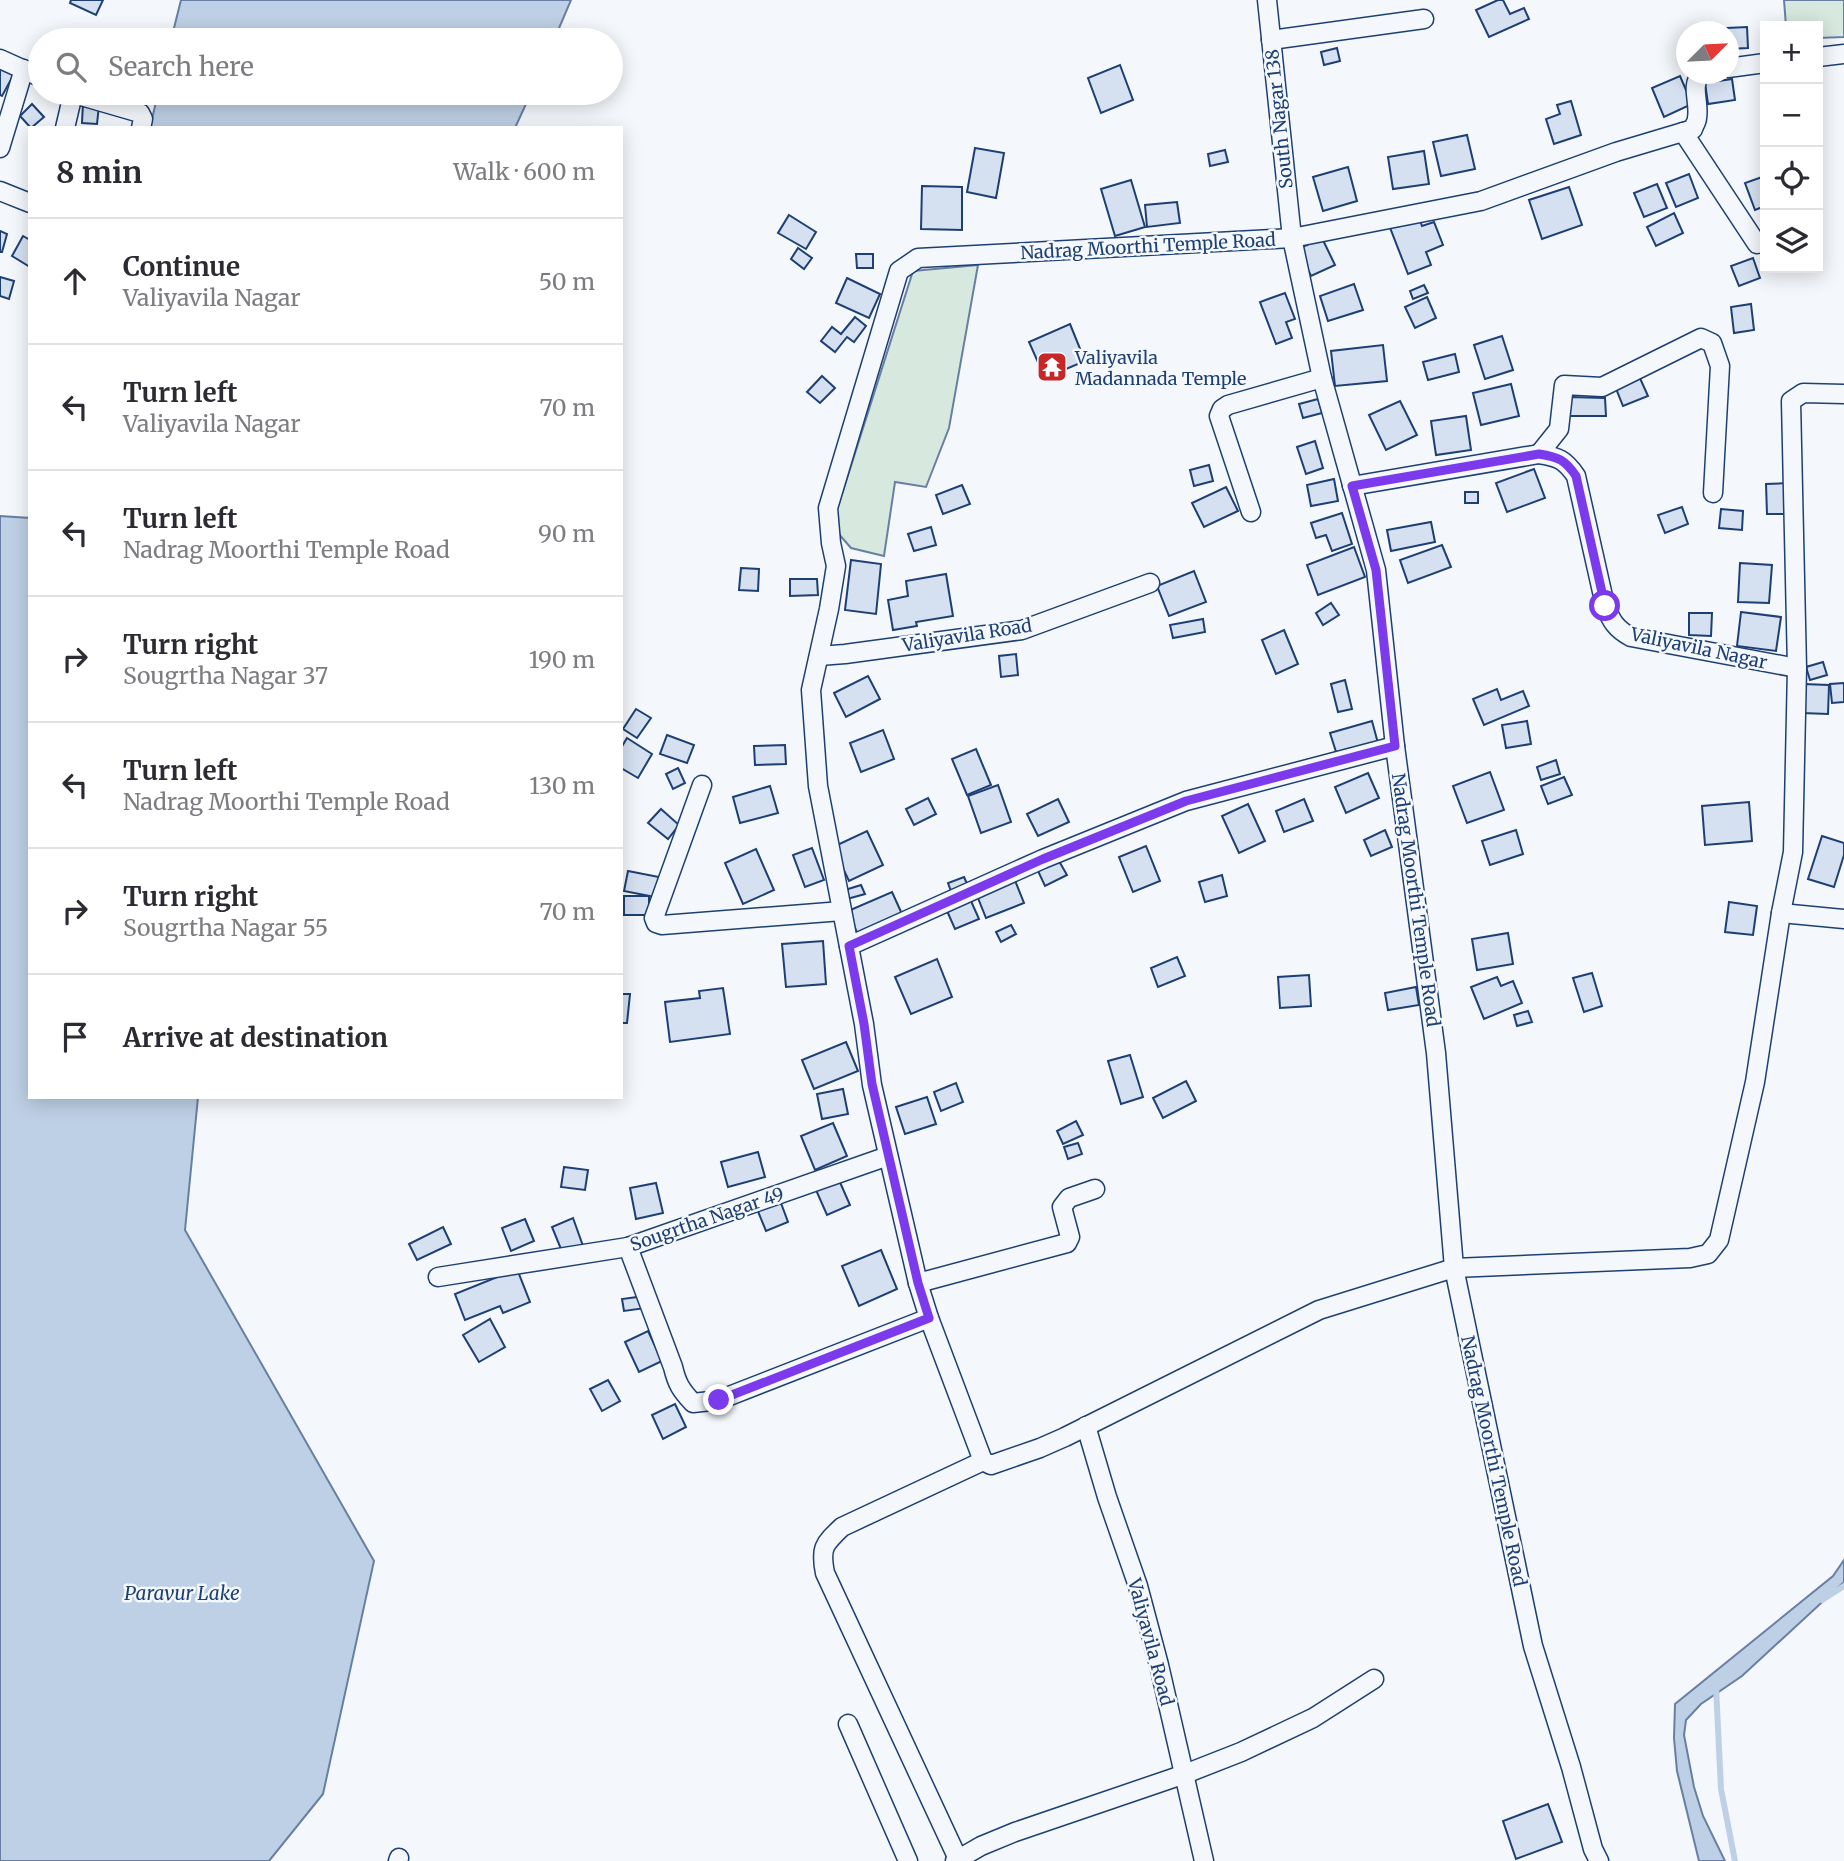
<!DOCTYPE html>
<meta charset="utf-8">
<style>
body{margin:0;font-family:Merriweather,serif;background:#f7f7f7;color:#2b2b33}
.controls{position:absolute;right:21px;top:21px;display:grid;overflow:hidden;border-radius:0px;box-shadow:0 4px 18px #0003}
.controls button{width:63px;height:63px;display:grid;place-items:center;padding:0;border:0;border-bottom:2px solid #e1e1e2;background:#fff;color:#2b2b33;font:35px sans-serif}
.compass{position:absolute;left:1676px;top:21px;width:63px;height:63px;border-radius:50%;background:#fff;box-shadow:0 4px 18px #0003;rotate:66deg}
.stop{position:absolute;width:21px;height:21px;margin:-16px;border:5px solid #7c3aed;border-radius:50%;background:#fff}
.stop.end{background:#7c3aed;border-color:#fff;box-shadow:0 2px 7px #0008}
.list{margin:0;padding:0;list-style:none}
h2{display:flex;justify-content:space-between;align-items:center;height:91px;margin:0;padding:0 28px;font-size:30px}
h2 small{font-size:23px;font-weight:400;color:#7c7c81}
.list li{display:grid;grid-template-columns:46px 1fr auto;gap:21px;align-items:center;box-sizing:border-box;height:126px;padding:0 28px;border-top:2px solid #e1e1e2}
.list b{display:block;font-size:26px;white-space:nowrap}
.list p{margin:0;font-size:23px;white-space:nowrap;color:#7c7c81}
.list em{font-size:23px;font-style:normal;color:#7c7c81}
.icon{flex:none;width:38px;height:38px;fill:none;stroke:currentColor;stroke-width:2;stroke-linecap:round;stroke-linejoin:round}
.map{position:relative;flex:none;width:1844px;height:1861px;overflow:hidden}
.search{position:absolute;background:#fff;box-shadow:0 4px 18px #0003;left:28px;top:28px;width:595px;height:77px;display:flex;align-items:center;gap:18px;box-sizing:border-box;padding:0 24px;border-radius:38px;color:#7c7c81;font-size:26px}
.panel{position:absolute;background:#fff;box-shadow:0 4px 18px #0003;left:28px;top:126px;width:595px;height:973px;border-radius:0px}
.map>svg:first-child{display:block}
</style>
<div class="map">
<svg width="1844" height="1861" viewBox="0 0 1844 1861">
<rect width="100%" height="100%" fill="#f4f7fb"/>
<g fill="#d7e8df" stroke="#687fa3" stroke-width="2">
<polygon points="1784,0 1844,0 1844,37 1818,38 1818,26 1786,26"/>
<polygon points="978,265 949,428 926,487 895,482 884,556 851,548 838,533 836,513 913,271"/>
</g>
<g fill="#bed0e5" stroke="#687fa3" stroke-width="2">
<polygon points="181,0 571,0 554,40 171,40"/>
<polygon points="158,93 531,93 515,128 150,128"/>
<polygon points="0,516 30,518 30,1097 198,1097 185,1230 374,1561 323,1794 269,1861 0,1861"/>
<polygon points="1844,1560 1844,1582 1742,1676 1701,1704 1686,1720 1684,1735 1694,1787 1703,1816 1725,1861 1699,1861 1677,1771 1674,1738 1675,1704 1833,1576"/>
</g>
<g fill="none" stroke-linecap="round" stroke-linejoin="round">
<g stroke="#bed0e5" stroke-width="6">
<polyline points="1822,1600 1844,1586"/>
<polyline points="1716,1687 1721,1789 1735,1861"/>
</g>
</g>
<g fill="#d5e0f0" stroke="#1d3f73" stroke-width="2">
<polygon points="71,0 103,0 96,15 70,3"/>
<polygon points="1498,0 1503,0 1510,14 1524,8 1529,19 1489,37 1476,10"/>
<polygon points="1747,27 1748,48 1728,49 1728,32 1706,32 1706,29"/>
<polygon points="1337,48 1340,61 1324,65 1321,52"/>
<polygon points="1120,65 1133,100 1101,113 1088,78"/>
<polygon points="0,66 14,74 2,96 0,95"/>
<polygon points="1680,76 1692,104 1664,117 1652,88"/>
<polygon points="1732,79 1735,100 1708,104 1705,83"/>
<polygon points="1571,101 1581,135 1554,144 1546,119 1560,114 1557,105"/>
<polygon points="83,103 99,105 97,124 82,123"/>
<polygon points="32,104 44,117 31,128 20,116"/>
<polygon points="1467,135 1475,169 1441,176 1433,142"/>
<polygon points="975,148 1004,153 996,198 967,192"/>
<polygon points="1225,150 1228,162 1210,166 1208,154"/>
<polygon points="1424,151 1429,184 1393,189 1388,157"/>
<polygon points="1348,167 1357,201 1323,211 1313,177"/>
<polygon points="1689,174 1698,198 1676,207 1666,183"/>
<polygon points="1765,176 1765,206 1755,210 1745,183"/>
<polygon points="1131,180 1145,227 1115,236 1101,189"/>
<polygon points="1657,184 1667,208 1644,217 1634,193"/>
<polygon points="922,186 962,187 962,230 921,229"/>
<polygon points="1569,187 1582,225 1542,239 1529,200"/>
<polygon points="1177,202 1180,223 1147,227 1145,205"/>
<polygon points="1674,213 1683,233 1656,246 1647,227"/>
<polygon points="1418,214 1422,226 1434,222 1443,245 1426,252 1431,265 1408,274 1389,225"/>
<polygon points="789,215 816,232 806,249 778,233"/>
<polygon points="0,231 7,234 2,252 0,252"/>
<polygon points="23,236 30,240 30,267 12,256"/>
<polygon points="1322,238 1335,265 1311,276 1298,249"/>
<polygon points="798,248 812,258 804,269 791,259"/>
<polygon points="856,254 873,254 873,268 857,268"/>
<polygon points="1753,258 1760,278 1739,286 1731,266"/>
<polygon points="0,277 14,281 9,299 0,296"/>
<polygon points="847,278 880,294 869,318 836,303"/>
<polygon points="1354,284 1363,310 1328,321 1320,296"/>
<polygon points="1424,285 1428,293 1413,299 1410,291"/>
<polygon points="1285,293 1295,319 1286,322 1292,338 1276,344 1260,302"/>
<polygon points="1427,297 1436,318 1415,328 1405,307"/>
<polygon points="1751,304 1754,330 1734,333 1731,307"/>
<polygon points="855,317 866,326 854,342 847,337 835,352 821,341 832,327 841,334"/>
<polygon points="1070,324 1085,361 1045,378 1029,342"/>
<polygon points="1502,336 1513,370 1485,379 1474,345"/>
<polygon points="1383,345 1387,381 1335,386 1331,351"/>
<polygon points="1455,354 1459,372 1428,380 1423,362"/>
<polygon points="822,376 835,388 820,403 807,392"/>
<polygon points="1639,376 1648,396 1623,406 1615,386"/>
<polygon points="1511,384 1519,416 1481,425 1473,393"/>
<polygon points="1570,397 1605,398 1606,416 1570,416"/>
<polygon points="1318,399 1322,413 1303,418 1299,404"/>
<polygon points="1400,401 1417,435 1386,450 1369,415"/>
<polygon points="1466,416 1471,450 1436,455 1431,421"/>
<polygon points="1315,441 1323,468 1306,474 1297,447"/>
<polygon points="1209,465 1213,481 1194,486 1190,470"/>
<polygon points="1534,469 1545,498 1507,512 1496,483"/>
<polygon points="1334,479 1338,501 1311,506 1307,485"/>
<polygon points="1789,483 1790,514 1767,514 1766,484"/>
<polygon points="962,485 970,504 943,514 936,495"/>
<polygon points="1226,487 1238,511 1204,527 1192,503"/>
<rect x="1465" y="492" width="13" height="11"/>
<polygon points="1682,507 1688,524 1665,533 1658,515"/>
<polygon points="1721,509 1743,511 1742,530 1719,528"/>
<polygon points="1342,513 1352,544 1332,551 1326,535 1316,538 1311,523"/>
<polygon points="1431,522 1435,542 1391,551 1387,530"/>
<polygon points="931,527 936,545 914,551 908,534"/>
<polygon points="1442,545 1451,567 1408,583 1400,560"/>
<polygon points="1354,547 1365,577 1318,595 1307,565"/>
<polygon points="851,560 881,564 876,614 845,610"/>
<polygon points="1740,563 1772,565 1769,603 1738,602"/>
<polygon points="741,568 759,569 758,591 739,590"/>
<polygon points="1194,571 1206,602 1169,616 1157,586"/>
<polygon points="946,574 953,616 916,622 917,626 893,630 888,600 908,596 906,581"/>
<polygon points="790,579 817,579 818,595 790,596"/>
<polygon points="1331,603 1339,615 1323,625 1316,613"/>
<polygon points="1741,612 1781,617 1776,651 1737,646"/>
<polygon points="1689,613 1712,613 1711,636 1689,635"/>
<polygon points="1203,619 1205,632 1173,638 1170,625"/>
<polygon points="1284,630 1298,664 1276,674 1262,640"/>
<polygon points="1016,654 1018,675 1001,677 999,656"/>
<polygon points="1823,662 1827,675 1810,680 1806,667"/>
<polygon points="868,676 880,699 846,717 834,693"/>
<polygon points="1345,680 1352,709 1338,712 1331,684"/>
<polygon points="1844,683 1844,702 1832,703 1830,684"/>
<polygon points="1803,684 1829,685 1828,714 1802,713"/>
<polygon points="1497,689 1501,700 1523,691 1529,706 1484,725 1473,699"/>
<polygon points="636,709 651,718 637,738 623,729"/>
<polygon points="1372,721 1379,747 1338,758 1330,733"/>
<polygon points="1527,721 1531,744 1506,748 1502,725"/>
<polygon points="883,730 894,759 861,772 850,743"/>
<polygon points="667,735 694,745 687,763 660,754"/>
<polygon points="627,738 652,754 638,778 621,768 621,748"/>
<polygon points="785,745 786,764 755,765 754,746"/>
<polygon points="976,749 991,785 967,795 952,759"/>
<polygon points="1556,760 1560,774 1541,780 1537,767"/>
<polygon points="678,768 685,783 673,789 666,774"/>
<polygon points="1490,772 1504,810 1467,823 1453,786"/>
<polygon points="1368,773 1379,798 1346,813 1335,787"/>
<polygon points="1564,777 1572,795 1548,804 1541,786"/>
<polygon points="998,785 1011,822 981,833 968,796"/>
<polygon points="770,786 778,813 740,823 733,797"/>
<polygon points="928,798 936,814 914,825 906,809"/>
<polygon points="1058,799 1069,822 1038,836 1027,814"/>
<polygon points="1304,799 1313,821 1284,832 1276,811"/>
<polygon points="1749,802 1752,841 1705,845 1702,806"/>
<polygon points="1248,804 1265,841 1239,853 1222,816"/>
<polygon points="661,809 679,825 668,839 648,823"/>
<polygon points="1385,830 1392,847 1371,856 1364,840"/>
<polygon points="1516,830 1523,854 1490,865 1482,841"/>
<polygon points="867,831 883,865 849,881 833,847"/>
<polygon points="1822,836 1844,843 1844,855 1834,887 1808,879"/>
<polygon points="1146,846 1160,881 1133,892 1119,857"/>
<polygon points="812,848 824,880 805,887 793,855"/>
<polygon points="756,849 774,890 743,904 725,863"/>
<polygon points="1059,861 1067,875 1045,886 1038,871"/>
<polygon points="628,871 664,878 660,898 624,891"/>
<polygon points="1222,875 1227,896 1205,902 1199,882"/>
<polygon points="964,877 969,888 952,894 948,883"/>
<polygon points="1014,878 1024,903 986,918 976,893"/>
<polygon points="861,885 865,894 847,899 845,890"/>
<polygon points="892,892 902,914 857,933 848,911"/>
<rect x="624" y="896" width="25" height="19"/>
<polygon points="971,901 979,919 955,929 947,911"/>
<polygon points="1729,902 1757,906 1753,935 1725,932"/>
<polygon points="1011,925 1016,934 1001,942 996,932"/>
<polygon points="1508,933 1513,964 1477,970 1472,939"/>
<polygon points="823,941 826,984 786,987 782,944"/>
<polygon points="1177,957 1185,976 1158,987 1151,968"/>
<polygon points="937,959 952,997 911,1014 895,977"/>
<polygon points="1592,973 1602,1006 1584,1012 1573,978"/>
<polygon points="1309,975 1311,1006 1280,1008 1278,977"/>
<polygon points="1497,977 1501,986 1513,981 1522,1003 1484,1019 1471,987"/>
<polygon points="1416,987 1419,1005 1388,1010 1385,993"/>
<polygon points="723,988 730,1034 670,1042 665,1002 700,998 699,991"/>
<polygon points="621,994 630,994 627,1023 621,1023"/>
<polygon points="1528,1011 1532,1022 1517,1026 1514,1015"/>
<polygon points="846,1042 858,1071 814,1089 802,1060"/>
<polygon points="1130,1055 1143,1097 1121,1104 1108,1061"/>
<polygon points="1186,1081 1196,1101 1163,1118 1153,1098"/>
<polygon points="956,1083 963,1102 941,1111 934,1092"/>
<polygon points="843,1089 848,1114 822,1119 817,1094"/>
<polygon points="927,1097 936,1124 905,1134 896,1107"/>
<polygon points="1076,1121 1083,1135 1063,1144 1057,1131"/>
<polygon points="833,1123 847,1156 815,1170 801,1136"/>
<polygon points="1078,1143 1082,1154 1068,1159 1064,1147"/>
<polygon points="758,1152 765,1177 728,1187 721,1162"/>
<polygon points="564,1167 588,1170 585,1190 561,1187"/>
<polygon points="839,1180 850,1205 827,1215 816,1190"/>
<polygon points="656,1183 663,1213 636,1219 630,1188"/>
<polygon points="778,1195 788,1222 766,1231 755,1204"/>
<polygon points="573,1218 583,1246 563,1254 552,1227"/>
<polygon points="525,1219 534,1241 511,1251 502,1228"/>
<polygon points="443,1227 451,1244 417,1260 409,1244"/>
<polygon points="881,1250 897,1289 859,1306 842,1266"/>
<polygon points="517,1269 530,1302 503,1313 500,1306 465,1320 455,1294"/>
<polygon points="645,1296 646,1308 624,1311 622,1299"/>
<polygon points="490,1319 505,1347 479,1362 463,1335"/>
<polygon points="648,1331 662,1361 639,1372 625,1342"/>
<polygon points="608,1380 620,1401 602,1411 590,1389"/>
<polygon points="675,1404 686,1427 663,1439 652,1415"/>
<polygon points="1548,1804 1562,1842 1516,1859 1503,1821"/>
</g>
<g fill="none" stroke-linecap="round" stroke-linejoin="round">
<g stroke="#1d3f73" stroke-width="21">
<g id="street">
<polyline points="1267,0 1292,238 1322,378 1376,570 1395,746 1436,1053 1454,1268 1533,1646 1571,1767 1593,1849 1599,1861"/>
<polyline points="1271,40 1424,19"/>
<polyline points="1818,57 1844,54"/>
<polyline points="0,59 40,77"/>
<polyline points="1728,68 1765,63"/>
<path d="M1701 74C1690 86 1700 103 1697 118 1697 122 1694 125 1693 129L1616 152 1481 201 1292 238 918 258 899 271 828 508 831 543 836 566 829 609 811 690 818 786 864 1024 872 1085 918 1283 929 1318 983 1461 991 1465 1040 1448 1065 1437 1319 1310 1454 1268 1690 1258 1708 1254 1719 1240 1755 1082 1781 913 1793 852 1797 668 1791 401 1803 393 1844 394"/>
<polyline points="71,93 140,113 143,119 141,128"/>
<polyline points="65,128 73,94"/>
<polyline points="1683,132 1757,244"/>
<polyline points="0,148 24,69"/>
<polyline points="0,191 30,203"/>
<polyline points="1539,454 1559,429 1564,385 1602,387 1701,338 1712,343 1720,366 1713,493"/>
<path d="M1352 486 1539 454C1559 457 1565 460 1576 476L1605 605C1611 621 1616 629 1631 637L1797 668"/>
<polyline points="1251,512 1219,416 1222,409 1228,405 1322,378"/>
<polyline points="819,656 845,654 1022,630 1150,583"/>
<polyline points="702,785 654,918 656,923 662,925 842,911"/>
<polyline points="1781,913 1844,919"/>
<polyline points="849,946 1043,859 1186,801 1395,746"/>
<path d="M628 1247 673 1367C677 1384 681 1390 693 1403L719 1400 929 1318"/>
<polyline points="438,1277 628,1247 888,1156"/>
<polyline points="918,1283 1067,1243 1070,1237 1062,1207 1069,1198 1095,1189"/>
<polyline points="1086,1426 1107,1497 1138,1586 1159,1665 1204,1861"/>
<polyline points="848,1724 908,1861"/>
<path d="M958 1859 825 1573C820 1548 824 1544 842 1527L983 1461"/>
<polyline points="398,1861 399,1858"/>
<polyline points="955,1861 981,1846 1015,1832 1185,1774 1241,1752 1313,1718 1374,1679"/>
</g>
</g>
<use href="#street" stroke="#f4f7fb" stroke-width="18"/>
</g>
<g fill="none" stroke-linecap="round" stroke-linejoin="round">
<path stroke="#7c3aed" stroke-width="9" d="M719 1400 929 1318 918 1283 872 1084 864 1024 849 946 1043 859 1186 801 1395 746 1376 570 1352 486 1539 454C1559 457 1565 460 1576 476L1605 606"/>
</g>
<defs>
<g id="temple-square" transform="scale(1.575)"><rect x="-9" y="-9" width="18" height="18" rx="4" fill="#c62828" stroke="#f4f7fb"/><path d="M0-6L5-2H3V0L6.5 2.5H4V6H1.5V3h-3V6H-4V2.5H-6.5L-3 0V-2H-5Z" fill="#fff"/></g>
</defs>
<g fill-rule="evenodd">
<use href="#temple-square" x="1052" y="367"/>
</g>
<g text-anchor="middle" dominant-baseline="central" stroke-width="5" stroke-linejoin="round" paint-order="stroke">
<g font-size="18" fill="#1d3f73" stroke="#f4f7fb">
<text transform="translate(1279 119) rotate(-96)">South Nagar 138</text>
<text transform="translate(1148 246) rotate(-3)">Nadrag Moorthi Temple Road</text>
<text transform="translate(967 635) rotate(-9)">Valiyavila Road</text>
<text transform="translate(1699 648) rotate(12)">Valiyavila Nagar</text>
<text transform="translate(1416 900) rotate(82)">Nadrag Moorthi Temple Road</text>
<text transform="translate(707 1219) rotate(-19)">Sougrtha Nagar 49</text>
<text transform="translate(1494 1461) rotate(78)">Nadrag Moorthi Temple Road</text>
<text transform="translate(1151 1642) rotate(75)">Valiyavila Road</text>
</g>
<g font-size="18" fill="#1d3f73" stroke="#f4f7fb" text-anchor="start">
<text x="1075" y="357">Valiyavila<tspan x="1075" dy="21">Madannada Temple</tspan></text>
</g>
<g font-size="19" font-style="italic" fill="#1d3f73" stroke="#f4f7fb">
<text x="182" y="1593">Paravur Lake</text>
</g>
</g>
</svg>
<div class="controls">
<button>+</button>
<button>−</button>
<button><svg class="icon" aria-label="locate" viewBox="0 0 24 24"><circle cx="12" cy="12" r="6"/><path d="M12 2v4M12 18v4M2 12h4M18 12h4"/></svg></button>
<button><svg class="icon" aria-label="layers" viewBox="0 0 24 24"><path d="M12 4l9 5-9 5-9-5zM3 14l9 5 9-5"/></svg></button>
</div>
<svg class="compass" viewBox="-18 -18 36 36"><path d="M0-13l5 13h-10z" fill="#e53935"/><path d="M0 13l5-13h-10z" fill="#7c7c81"/></svg>
<div class="stop" style="left:1605px;top:606px"></div>
<div class="stop end" style="left:719px;top:1400px"></div>
<div class="search"><svg class="icon" aria-label="search" viewBox="0 0 24 24"><circle cx="10" cy="10" r="6"/><path d="M15 15l6 6"/></svg>Search here</div>
<section class="panel">
<h2>8 min<small>Walk · 600 m</small></h2>
<ul class="list">
<li><svg class="icon" aria-label="ahead" viewBox="0 0 24 24"><path d="M12 20V5M6 11l6-6 6 6"/></svg><div><b>Continue</b><p>Valiyavila Nagar</p></div><em>50 m</em></li>
<li><svg class="icon" aria-label="left" viewBox="0 0 24 24"><path d="M17 20v-9H6M10 6l-5 5 5 5"/></svg><div><b>Turn left</b><p>Valiyavila Nagar</p></div><em>70 m</em></li>
<li><svg class="icon" aria-label="left" viewBox="0 0 24 24"><path d="M17 20v-9H6M10 6l-5 5 5 5"/></svg><div><b>Turn left</b><p>Nadrag Moorthi Temple Road</p></div><em>90 m</em></li>
<li><svg class="icon" aria-label="right" viewBox="0 0 24 24"><path d="M7 20v-9h11M14 6l5 5-5 5"/></svg><div><b>Turn right</b><p>Sougrtha Nagar 37</p></div><em>190 m</em></li>
<li><svg class="icon" aria-label="left" viewBox="0 0 24 24"><path d="M17 20v-9H6M10 6l-5 5 5 5"/></svg><div><b>Turn left</b><p>Nadrag Moorthi Temple Road</p></div><em>130 m</em></li>
<li><svg class="icon" aria-label="right" viewBox="0 0 24 24"><path d="M7 20v-9h11M14 6l5 5-5 5"/></svg><div><b>Turn right</b><p>Sougrtha Nagar 55</p></div><em>70 m</em></li>
<li><svg class="icon" aria-label="arrive" viewBox="0 0 24 24"><path d="M6 21V4h12l-3 4 3 4H6"/></svg><div><b>Arrive at destination</b></div></li>
</ul>
</section>
</div>
